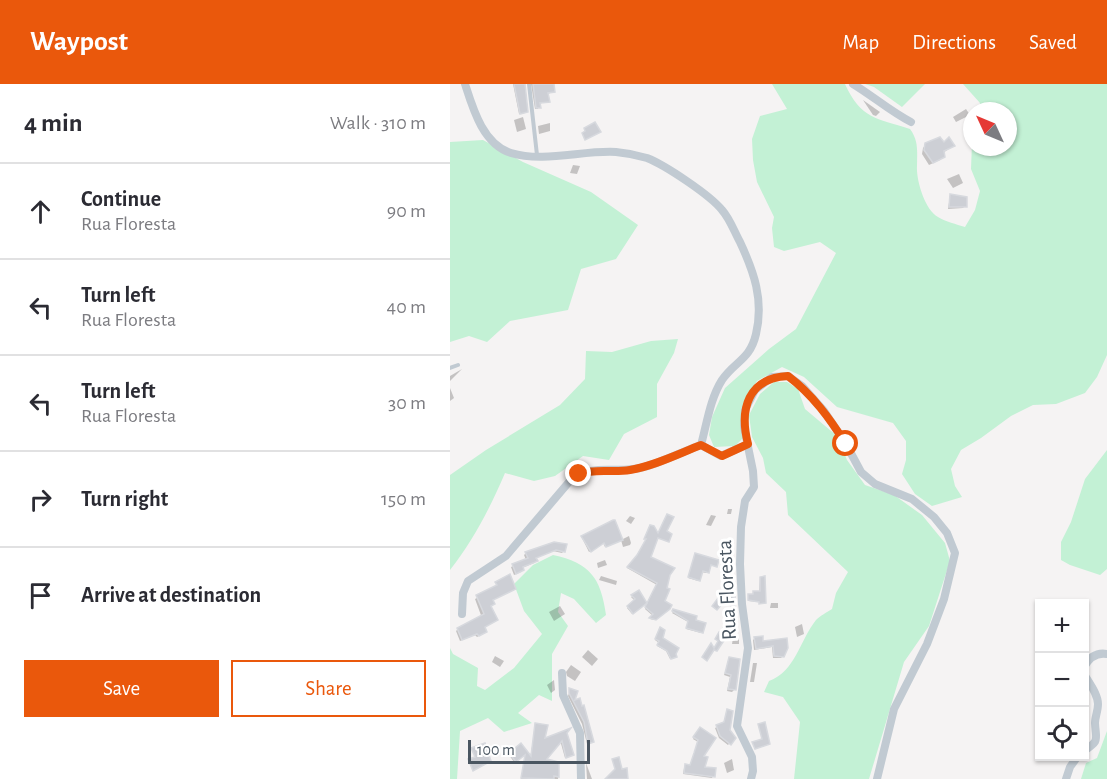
<!DOCTYPE html>
<meta charset="utf-8">
<style>
body{margin:0;font-family:"Alegreya Sans",sans-serif;background:#f2f2f3;color:#2b2b33}
.controls{position:absolute;right:18px;bottom:18px;display:grid;overflow:hidden;border-radius:0px;box-shadow:0 2px 4px #0004}
.controls button{width:54px;height:54px;display:grid;place-items:center;padding:0;border:0;border-bottom:2px solid #e1e1e2;background:#fff;color:#2b2b33;font:30px sans-serif}
.compass{position:absolute;left:513px;top:18px;width:54px;height:54px;border-radius:50%;background:#fff;box-shadow:0 2px 4px #0004;rotate:314deg}
.scale{position:absolute;left:18px;bottom:15px;width:122px;box-sizing:border-box;padding-left:6px;border:3px solid #4a5661;border-top:0;font-size:16px;line-height:21px;white-space:nowrap;color:#4a5661;-webkit-text-stroke:4px #fff;paint-order:stroke}
.stop{position:absolute;width:18px;height:18px;margin:-14px;border:4px solid #ea580c;border-radius:50%;background:#fff}
.stop.end{background:#ea580c;border-color:#fff;box-shadow:0 2px 6px #0008}
.list{margin:0;padding:0;list-style:none}
h2{display:flex;justify-content:space-between;align-items:center;height:78px;margin:0;padding:0 24px;font-size:26px}
h2 small{font-size:20px;font-weight:400;color:#7c7c81}
.list li{display:grid;grid-template-columns:39px 1fr auto;gap:18px;align-items:center;box-sizing:border-box;height:96px;padding:0 24px;border-top:2px solid #e1e1e2}
.list b{display:block;font-size:22px;white-space:nowrap}
.list p{margin:0;font-size:20px;white-space:nowrap;color:#7c7c81}
.list em{font-size:20px;font-style:normal;color:#7c7c81}
.actions{display:flex;gap:12px;padding:18px 24px}
.actions a{flex:1;padding:14px 0;border:2px solid #ea580c;border-radius:0px;text-align:center;font-size:21px;color:#ea580c}
.actions .main{background:#ea580c;color:#fff}
.icon{flex:none;width:33px;height:33px;fill:none;stroke:currentColor;stroke-width:2;stroke-linecap:round;stroke-linejoin:round}
.map{position:relative;flex:none;width:657px;height:695px;overflow:hidden}
header{display:flex;align-items:center;gap:36px;box-sizing:border-box;height:84px;padding:0 30px;background:#ea580c;color:#fff}
header strong{font-size:28px}
nav{display:flex;gap:33px;margin-inline-start:auto;font-size:21px}
main{display:flex}
aside{flex:1;background:#fff}
.map>svg:first-child{display:block}
</style>
<header>
<strong>Waypost</strong>
<nav><a>Map</a><a>Directions</a><a>Saved</a></nav>
</header>
<main>
<aside>
<h2>4 min<small>Walk · 310 m</small></h2>
<ul class="list">
<li><svg class="icon" aria-label="ahead" viewBox="0 0 24 24"><path d="M12 20V5M6 11l6-6 6 6"/></svg><div><b>Continue</b><p>Rua Floresta</p></div><em>90 m</em></li>
<li><svg class="icon" aria-label="left" viewBox="0 0 24 24"><path d="M17 20v-9H6M10 6l-5 5 5 5"/></svg><div><b>Turn left</b><p>Rua Floresta</p></div><em>40 m</em></li>
<li><svg class="icon" aria-label="left" viewBox="0 0 24 24"><path d="M17 20v-9H6M10 6l-5 5 5 5"/></svg><div><b>Turn left</b><p>Rua Floresta</p></div><em>30 m</em></li>
<li><svg class="icon" aria-label="right" viewBox="0 0 24 24"><path d="M7 20v-9h11M14 6l5 5-5 5"/></svg><div><b>Turn right</b></div><em>150 m</em></li>
<li><svg class="icon" aria-label="arrive" viewBox="0 0 24 24"><path d="M6 21V4h12l-3 4 3 4H6"/></svg><div><b>Arrive at destination</b></div></li>
</ul>
<div class="actions"><a class="main">Save</a><a>Share</a></div>
</aside>
<div class="map">
<svg width="657" height="695" viewBox="0 0 657 695">
<rect width="100%" height="100%" fill="#f5f3f3"/>
<g fill="#c3f1d5">
<path d="M322 0H395C411 35 426 34 460 45 469 57 467 68 467 82 466 96 475 126 488 133 496 138 506 140 515 143L525 126 530 107 521 85 522 59V63H558V27H529L530 19 513 0H657V271L647 293 635 309 606 320 583 321 561 332 531 354 511 366 501 385 505 402 512 413 482 422 465 410 452 390 456 376V357L443 339 387 323 354 293 332 283 307 297 291 325 292 355 285 362 264 363 259 351 262 333 275 304 319 265 346 245 386 169 370 158 334 167 324 163 322 144 324 133 307 98 303 76 302 55 310 32 337 25Z"/>
<polygon points="415,0 475,0 452,23 424,3"/>
<polygon points="33,56 73,78 141,108 188,141 166,175 131,185 118,226 60,237 37,258 19,252 0,258 0,58"/>
<path d="M228 255 224 269 207 300V333L174 350 159 376 133 372 105 392 84 397 55 389C40 424 23 457 0 486V391L36 366 110 321 135 295 136 267 162 268 201 257Z"/>
<path d="M324 298H337L348 305 355 325 387 352 397 376 415 401 444 411 472 431 495 459 500 477 479 542 454 578 419 695H344L350 638 333 613 314 608 319 597C345 588 350 556 366 536 370 532 377 528 382 525L386 509 398 488 338 431 336 408 316 389 313 374 302 353 299 331 310 310Z"/>
<polygon points="657,366 657,485 650,491 620,481 611,476 611,458 621,438 635,395"/>
<path d="M103 471C140 479 151 494 156 531L146 539 124 515 111 509 108 528 118 542 102 570V617L89 611 68 629 82 639 54 648 38 634 10 647 7 695H0V564L3 570 28 584 27 602 35 606 64 584 92 550 74 527 64 500 83 481Z"/>
<polygon points="657,647 657,695 631,695 636,679 647,674"/>
</g>
<g fill="#0003">
<polygon points="63,0 75,0 76,27 75,29 69,30"/>
<polygon points="81,0 100,0 104,8 97,10 98,17 89,20 88,25 85,25"/>
<polygon points="413,16 430,28 426,32 423,31"/>
<polygon points="516,25 520,31 506,38 503,33"/>
<polygon points="73,33 76,45 67,48 64,36"/>
<polygon points="100,39 100,47 89,50 88,42"/>
<polygon points="476,60 494,60 503,62 493,69 493,72 490,76 479,81 472,70 473,64"/>
<polygon points="123,81 130,82 127,90 120,89"/>
<polygon points="509,90 513,99 503,104 497,95"/>
<polygon points="500,112 515,122 513,124 498,125"/>
<polygon points="12,285 0,297 0,292"/>
<polygon points="0,304 4,314 0,317"/>
<polygon points="278,425 282,425 281,430 277,430"/>
<polygon points="261,431 266,432 261,442 256,441"/>
<polygon points="180,432 185,434 181,440 176,437"/>
<polygon points="199,443 208,451 215,448 217,457 207,454 199,473 218,490 213,518 219,524 204,536 200,535 203,532 195,525 207,501 177,484 187,474 197,454 194,455"/>
<polygon points="179,452 181,459 180,461 173,463 171,456 155,463 153,459 139,468 132,454 171,456"/>
<polygon points="274,458 281,458 279,466 272,465"/>
<polygon points="104,459 114,467 112,469 103,467 85,474 84,479 72,484 71,488 64,491 61,483 76,476 74,471 76,469"/>
<polygon points="246,470 266,482 259,482 256,489 251,488 248,497 238,494"/>
<polygon points="155,476 157,481 148,484 147,479"/>
<polygon points="151,492 167,497 166,501 149,496"/>
<polygon points="310,494 315,519 309,520 309,518 298,517 298,513 302,512 303,509 309,509"/>
<polygon points="46,500 65,505 41,516 33,544 34,549 27,553 25,551 10,557 6,547 8,545 32,534 25,515 45,504"/>
<polygon points="189,508 195,518 182,530 177,524 185,517 181,513"/>
<polygon points="321,519 328,519 328,524 320,524"/>
<polygon points="110,522 115,530 104,537 99,528"/>
<polygon points="224,527 254,540 251,549 236,545 238,538 222,529"/>
<polygon points="352,540 354,550 347,553 345,543"/>
<polygon points="209,545 211,555 224,573 220,575 216,567 207,562 209,559 205,556"/>
<polygon points="289,554 289,560 282,560 283,554"/>
<polygon points="305,554 312,559 336,556 332,573 331,574 323,574 322,563 304,566 303,556"/>
<polygon points="138,566 148,575 142,582 132,573"/>
<polygon points="45,572 54,577 50,583 42,578"/>
<polygon points="280,575 284,606 282,608 277,607 280,593 274,591"/>
<polygon points="303,579 307,579 304,598 300,598"/>
<polygon points="121,581 131,588 125,597 117,592 116,588"/>
<polygon points="104,596 105,606 101,609 97,601"/>
<polygon points="120,606 126,608 123,618 129,616 143,658 141,659 137,660 132,640 118,612"/>
<polygon points="277,627 278,647 284,654 278,661 269,654 265,644 273,640"/>
<polygon points="86,640 93,657 116,648 122,671 115,674 110,656 95,676 109,687 108,695 86,695 83,680 77,680 78,695 71,695 75,670 64,678 59,671 71,661 80,674"/>
<polygon points="248,647 253,684 263,692 262,694 233,690 234,684 240,682 248,658 243,655"/>
<polygon points="282,675 284,686 277,689 274,679"/>
<polygon points="136,679 142,695 137,695"/>
</g>
<g fill="#cdcfd5" stroke="#d7d9de" stroke-width="1.5">
<polygon points="64,0 75,0 78,28 70,30"/>
<polygon points="83,0 104,0 105,8 98,9 100,18 90,19 91,24 86,24"/>
<polygon points="145,38 151,48 135,56 132,49 135,47 134,44"/>
<polygon points="490,53 494,58 499,53 505,62 494,67 495,73 483,79 474,66 475,59"/>
<polygon points="500,110 517,113 517,123 499,123"/>
<polygon points="217,430 224,433 217,447 222,450 219,458 208,454 201,473 225,484 220,491 217,504 220,505 215,517 222,521 220,525 206,536 199,534 203,530 195,523 207,499 177,483 187,471 196,455 194,455 200,441 204,442 208,449"/>
<polygon points="163,436 165,436 173,456 156,463 154,459 141,468 131,452"/>
<polygon points="104,458 117,460 115,468 106,466 86,474 88,477 73,483 74,486 66,490 62,480 78,474 75,468"/>
<polygon points="245,469 269,476 267,483 261,481 259,489 253,487 250,497 238,493"/>
<polygon points="60,490 66,505 43,516 45,520 41,522 48,536 35,543 37,548 29,552 27,550 12,556 7,544 34,530 26,511 47,501 45,498"/>
<polygon points="315,492 316,519 309,520 309,518 298,516 298,510 303,510 303,507 310,507 310,493"/>
<polygon points="189,506 197,519 183,530 177,522 185,515 181,511"/>
<polygon points="277,508 285,511 285,523 273,519 267,526 262,522 268,514 273,518"/>
<polygon points="223,525 247,532 246,536 256,539 253,549 236,544 238,537 222,527"/>
<polygon points="277,536 285,540 267,567 264,566 257,577 252,573 261,559 264,564 268,557 265,555 269,548 271,549"/>
<polygon points="210,543 215,546 213,554 229,564 226,570 227,573 221,575 217,567 207,561 209,557 205,555"/>
<polygon points="313,552 313,557 337,554 338,564 334,573 324,572 323,562 306,565 304,553"/>
<polygon points="279,573 290,575 286,606 278,605 281,591 275,589"/>
<polygon points="119,604 128,607 125,616 130,614 132,622 134,621 144,658 138,660 134,638 119,609"/>
<polygon points="277,625 283,627 280,646 286,654 281,661 270,652 266,641 274,638"/>
<polygon points="315,638 320,660 305,665 302,658 312,655 308,640"/>
<polygon points="85,639 98,641 95,654 121,644 117,649 124,671 116,674 112,657 97,675 109,678 109,693 104,692 104,695 71,694 75,671 66,678 59,669 71,659 81,672"/>
<polygon points="250,643 266,654 254,672 258,673 255,683 266,684 265,693 234,689 235,680 240,681 244,669 248,656 243,653"/>
<polygon points="35,659 41,677 23,687 18,675 25,673 21,664"/>
<polygon points="169,673 172,685 177,684 178,695 155,695 165,685 162,675"/>
</g>
<g fill="none" stroke-linecap="round" stroke-linejoin="round">
<g stroke="#c1cad2" stroke-width="4">
<polyline points="79,0 87,71"/>
<polyline points="0,284 8,281"/>
</g>
<g stroke="#c1cad2" stroke-width="8">
<path d="M15 0C23 25 33 60 61 69 94 79 133 66 166 68 177 69 187 71 197 74 215 81 260 111 272 126 280 135 284 147 290 158 304 188 314 216 306 250 300 276 285 277 272 296 260 315 257 339 251 361"/>
<path d="M403 0C423 12 441 28 461 38"/>
<polyline points="251,361 271,372 298,360"/>
<path d="M12 530 13 509 18 497 56 472 119 398C142 378 164 390 190 384 211 379 231 368 251 361"/>
<path d="M634 583C639 574 646 568 657 570"/>
<polyline points="112,589 113,611 130,649 131,695"/>
<path d="M634 590C639 599 648 610 648 620 648 627 645 633 645 639 646 657 650 656 634 667"/>
<polyline points="301,695 303,687 302,673 287,642 298,564 292,520 290,480 291,443 295,417 304,403 303,387 294,343 295,326 305,306 322,293 338,292 352,302 374,327 396,360 411,388 425,400 462,415 484,433 497,449 505,469 494,515 477,560 444,625 427,695"/>
<polyline points="616,695 620,683 628,672"/>
</g>
</g>
<g fill="none" stroke-linecap="round" stroke-linejoin="round">
<path stroke="#ea580c" stroke-width="8" d="M129 390C146 384 162 389 180 386 204 382 228 370 251 361L272 372 298 360C289 325 298 294 338 292 363 311 380 335 396 360"/>
</g>
<g text-anchor="middle" dominant-baseline="central" stroke-width="6" stroke-linejoin="round" paint-order="stroke">
<g font-size="21" fill="#4a5661" stroke="#fff">
<text transform="translate(277 506) rotate(-93)">Rua Floresta</text>
</g>
</g>
</svg>
<div class="controls">
<button>+</button>
<button>−</button>
<button><svg class="icon" aria-label="locate" viewBox="0 0 24 24"><circle cx="12" cy="12" r="6"/><path d="M12 2v4M12 18v4M2 12h4M18 12h4"/></svg></button>
</div>
<svg class="compass" viewBox="-18 -18 36 36"><path d="M0-13l5 13h-10z" fill="#e53935"/><path d="M0 13l5-13h-10z" fill="#7c7c81"/></svg>
<div class="scale">100 m</div>
<div class="stop" style="left:396px;top:360px"></div>
<div class="stop end" style="left:129px;top:390px"></div>
</div>
</main>
